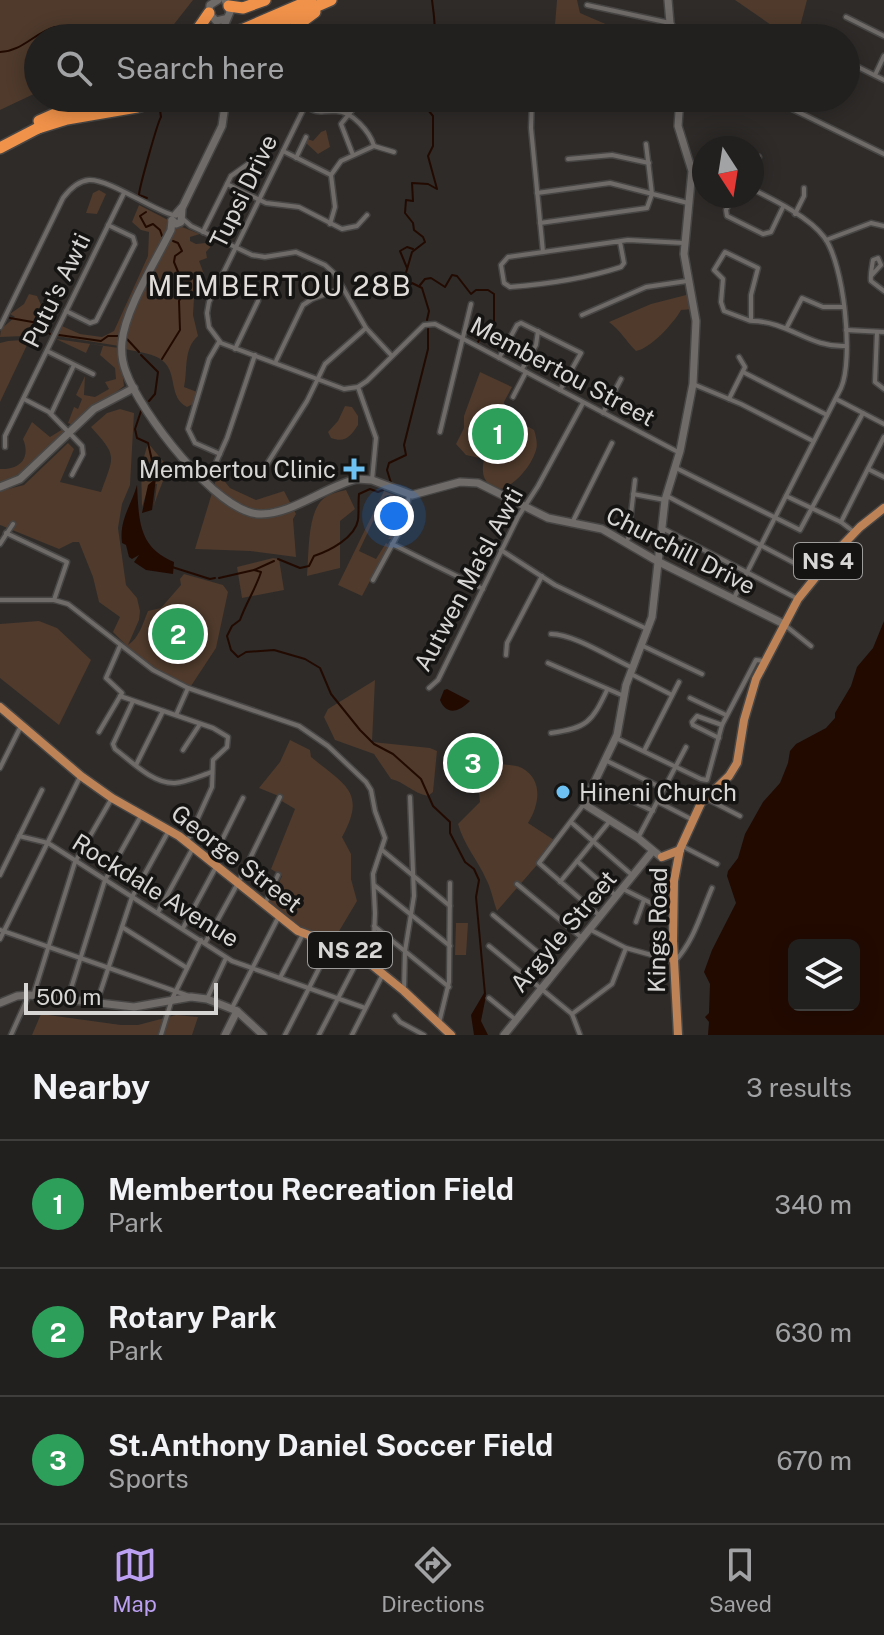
<!DOCTYPE html>
<style>
body{margin:0;font-family:"Public Sans",sans-serif;background:#2e2d2c;color:#f1f3f6}
.controls{position:absolute;right:24px;bottom:24px;display:grid;overflow:hidden;border-radius:12px;box-shadow:0 4px 20px #0003}
.controls button{width:72px;height:72px;display:grid;place-items:center;padding:0;border:0;border-bottom:2px solid #3f3e3d;background:#22201f;color:#f1f3f6;font:40px sans-serif}
.compass{position:absolute;left:692px;top:136px;width:72px;height:72px;border-radius:50%;background:#22201f;box-shadow:0 4px 20px #0003;rotate:168deg}
.scale{position:absolute;left:24px;bottom:20px;width:194px;box-sizing:border-box;padding-left:8px;border:4px solid #d8d6d5;border-top:0;font-size:22px;line-height:28px;white-space:nowrap;color:#d8d6d5;-webkit-text-stroke:6px #151413;paint-order:stroke}
.you{position:absolute;left:394px;top:516px;width:28px;height:28px;margin:-20px;border:6px solid #fff;border-radius:50%;background:#1a73e8;box-shadow:0 0 0 12px #1a73e833}
.badge{display:grid;place-items:center;width:52px;height:52px;border-radius:50%;background:#bca0f2;color:#fff;font-size:26px;font-weight:700}
.pin{position:absolute;translate:-50% -50%;border:4px solid #fff;box-shadow:0 2px 8px #0006}
.list{margin:0;padding:0;list-style:none}
h2{display:flex;justify-content:space-between;align-items:center;height:104px;margin:0;padding:0 32px;font-size:34px}
h2 small{font-size:26px;font-weight:400;color:#a2a3a4}
.list li{display:grid;grid-template-columns:52px 1fr auto;gap:24px;align-items:center;box-sizing:border-box;height:128px;padding:0 32px;border-top:2px solid #3f3e3d}
.list b{display:block;font-size:30px;white-space:nowrap}
.list p{margin:0;font-size:26px;white-space:nowrap;color:#a2a3a4}
.list em{font-size:26px;font-style:normal;color:#a2a3a4}
.icon{flex:none;width:44px;height:44px;fill:none;stroke:currentColor;stroke-width:2;stroke-linecap:round;stroke-linejoin:round}
.map{position:relative;flex:none;width:884px;height:1035px;overflow:hidden}
.search{position:absolute;background:#22201f;box-shadow:0 4px 20px #0003;left:24px;right:24px;top:24px;height:88px;display:flex;align-items:center;gap:20px;box-sizing:border-box;padding:0 28px;border-radius:44px;color:#a2a3a4;font-size:30px}
.sheet{height:488px;background:#22201f}
nav{display:flex;justify-content:space-around;align-items:center;box-sizing:border-box;height:112px;border-top:2px solid #3f3e3d;background:#22201f;font-size:22px;color:#a2a3a4}
nav a{display:grid;justify-items:center;gap:4px}
nav .on{color:#bca0f2}
.map>svg:first-child{display:block}
</style>
<div class="map">
<svg width="884" height="1035" viewBox="0 0 884 1035">
<rect width="100%" height="100%" fill="#2e2b29"/>
<g fill="#4f3a2c">
<polygon points="0,0 193,0 171,28 151,38 38,38 38,92 0,110"/>
<polygon points="557,0 577,0 580,13 617,29 617,38 554,38"/>
<polygon points="735,0 807,0 797,38 790,38"/>
<polygon points="326,130 330,147 318,154 306,143 308,139 313,141 321,132"/>
<polygon points="99,190 106,194 97,214 86,213 93,193"/>
<polygon points="139,205 168,220 169,224 119,346 57,336 62,326 80,334 102,337 114,331 148,256 149,232 141,230 132,222"/>
<path d="M182 227 200 234 190 237V241L196 244 215 242 206 252 207 258 199 261 204 274 198 276 200 289 199 297 194 298 193 315 198 336C183 349 188 370 184 387L197 392 193 404 187 407C168 397 178 374 163 361 154 353 137 352 125 349L131 317 176 229Z"/>
<polygon points="29,294 37,296 41,305 28,334 25,336 0,337 1,329 15,317 10,314 24,304"/>
<path d="M690 294 693 309 681 310C674 323 650 349 636 351 626 341 620 330 609 322L651 304Z"/>
<polygon points="56,339 119,348 124,386 73,425 68,423 74,407 78,409 82,399 76,395 85,376 84,395 95,397 109,389 105,382 116,379 115,368 100,355 103,346 90,344 86,353"/>
<polygon points="8,341 22,340 28,343 0,402 0,343"/>
<path d="M480 372 512 387 504 402 503 412 534 430C536 436 538 444 536 450 532 465 515 486 500 489 483 485 481 474 484 459L466 455 456 444 464 428V416Z"/>
<path d="M345 406 352 407 358 416V425C350 437 345 443 331 438L328 432 338 421Z"/>
<path d="M120 409 134 413 130 485 122 504 118 528 126 585 137 598 140 611 139 620 128 645C139 638 143 623 148 611L161 608 181 585 180 579 184 574 223 585 228 592 216 648 189 689 124 649 127 646 113 632 120 617 99 602 93 577 79 542H73L59 549 0 525V491L24 485 68 443 74 449 60 482 101 492C114 455 118 457 91 427L107 413Z"/>
<path d="M32 422 50 437 63 429 65 434 16 479 0 485V469C20 470 31 458 23 439Z"/>
<path d="M148 443 167 466C165 481 157 492 154 507L157 484 149 485 142 507 141 467Z"/>
<polygon points="218,473 230,488 256,500 284,491 296,514 293,519 296,557 250,551 195,549"/>
<path d="M346 490 355 509 340 521V568L307 576C309 556 307 515 322 500 327 494 338 492 346 490Z"/>
<polygon points="384,491 405,499 402,516 392,539 388,539 393,533 391,532 402,506 398,499 389,495 385,496 359,551 376,559 386,543 389,545 362,596 338,585"/>
<polygon points="273,558 279,559 284,590 242,598 237,567"/>
<polygon points="39,621 57,628 91,660 59,725 0,678 0,624"/>
<path d="M375 680 372 742 430 748 437 751 433 792 428 796C412 793 405 782 391 779L374 754 335 740 324 717 328 709Z"/>
<path d="M463 735C474 743 485 755 498 762 504 766 514 764 522 768 544 780 539 806 528 823L557 842 497 911C493 900 491 888 486 879 477 859 465 847 458 824L480 802 479 793 447 766Z"/>
<path d="M290 740 310 750 311 757C345 785 367 792 342 837L351 854V879L357 901 332 943 309 935 268 904 282 876 271 869 295 809 280 800 281 797 259 788 280 762Z"/>
<polygon points="456,923 468,923 466,955 455,955"/>
<polygon points="41,1014 121,1025 138,1025 176,1015 198,1017 192,1035 32,1035"/>
</g>
<g fill="#220a00" fill-rule="evenodd">
<polygon points="156,478 152,510 142,513 148,485"/>
<path d="M137 485C139 520 138 547 174 562L173 574 146 570 134 562 139 555 132 559 129 557 126 545 122 543C119 520 131 506 137 485Z"/>
<path d="M884 621V1035H708L709 1022 705 1017 709 1013 710 984 704 972 712 950 736 903 727 876 728 871 738 858 745 834 763 802 780 783 788 763 790 751 796 744 826 728 835 718V713L851 686 857 667 873 648ZM794 945H854V1005H794Z"/>
<path d="M447 689 470 701C460 711 447 717 440 700L444 690Z"/>
<polygon points="484,993 486,996 481,1021 488,1035 474,1035 471,1015"/>
</g>
<g fill="none" stroke-linecap="round" stroke-linejoin="round">
<g stroke="#220a00" stroke-width="2">
<path d="M431 38 429 34 434 33C436 26 433 9 432 0"/>
<path d="M0 52C23 51 34 33 55 27V38"/>
<path d="M147 198 139 195C139 188 158 121 161 117L160 110H154"/>
<polyline points="146,212 140,216 146,227 153,224 160,230 162,236"/>
<polyline points="407,268 400,251 407,247 413,249"/>
<polyline points="420,285 425,279 431,278 445,287 452,275 457,276 471,294 476,290 488,290 494,294 494,323 483,333 478,342"/>
<polyline points="10,318 38,323 50,334"/>
<polyline points="427,320 429,311 422,288 412,283 407,288 403,283 412,252 425,242 423,237 414,230 413,223 405,213 406,200 413,201 412,183 428,184 437,189 428,156 433,146 433,116 424,105 435,101 437,98"/>
<polyline points="59,335 101,341 108,336 118,336"/>
<polyline points="127,339 139,352"/>
<polyline points="141,355 158,372 155,394 149,401"/>
<polyline points="162,359 180,330 179,301 185,289 174,262 175,256 182,251 178,243 173,241"/>
<polyline points="141,411 135,429 137,438 148,443 156,478"/>
<polyline points="391,483 387,470 389,463 406,455 404,445 428,349 428,328"/>
<path d="M278 559 300 568 309 566 314 556C329 551 355 538 358 520 359 512 358 502 359 494L370 489 378 492 383 490"/>
<polyline points="172,567 210,579 215,578"/>
<path d="M254 570 261 572C256 588 246 603 240 620L232 626 227 636 231 650 238 657 246 652 274 650 305 659 320 668 331 694 360 730 374 744 393 754 421 779 433 806 450 822V833L465 862 474 869 479 880 476 897 485 994"/>
<polyline points="219,578 254,570 274,561"/>
</g>
<g stroke="#484645" stroke-width="7">
<g id="street">
<polyline points="587,5 670,23"/>
<polyline points="846,17 884,36"/>
<polyline points="846,61 884,80"/>
<polyline points="875,75 884,56"/>
<polyline points="309,98 209,302 207,313 209,327 221,343 344,389 358,387 367,381 424,325 435,324 680,453"/>
<polyline points="532,98 531,128 543,252"/>
<polyline points="647,98 680,108"/>
<polyline points="780,98 788,107 884,154"/>
<path d="M305 106C320 115 320 110 336 111 352 111 370 132 374 146"/>
<polyline points="283,151 331,175"/>
<polyline points="353,155 341,124 362,98"/>
<polyline points="296,158 306,137"/>
<polyline points="568,159 612,155 649,163"/>
<polyline points="752,160 759,157"/>
<polyline points="227,184 266,203 299,207 342,229 357,226 367,215"/>
<polyline points="537,193 610,183 688,203"/>
<polyline points="733,196 726,210 727,216 763,234 771,232 783,207"/>
<polyline points="795,214 804,196 804,188"/>
<polyline points="183,219 191,226 252,255 265,257 296,252 325,265 335,274 366,328 392,356"/>
<polyline points="540,223 647,208 652,194 646,144"/>
<polyline points="330,224 335,207 331,175 341,161 374,146 394,152"/>
<polyline points="203,232 231,176 255,159"/>
<polyline points="826,240 871,223 884,226"/>
<path d="M620 242 624 263 621 267C584 279 549 284 510 287L504 283 501 265 508 257 628 240 684 243"/>
<path d="M871 276 881 265 878 258 873 260C872 267 870 274 871 281L884 291"/>
<polyline points="66,311 90,323 96,321 135,244 133,237 108,225"/>
<polyline points="582,315 646,287 687,281"/>
<path d="M751 321V295L758 268 725 252 714 270 723 279 721 302 724 311 748 320C750 321 752 321 753 321 789 322 810 348 846 346"/>
<path d="M0 327 63 198C69 190 78 181 89 180 109 179 151 209 173 215"/>
<polyline points="787,327 802,298 823,307 844,307"/>
<polyline points="846,330 884,332"/>
<polyline points="877,332 875,382 884,389"/>
<polyline points="219,342 209,359 188,429 195,443 220,454"/>
<polyline points="235,349 258,301"/>
<polyline points="47,351 93,374"/>
<polyline points="499,358 517,325 521,323 581,353 560,390"/>
<polyline points="276,361 303,305 312,299 343,288"/>
<polyline points="522,369 536,345 538,331"/>
<polyline points="743,372 827,415"/>
<polyline points="693,384 741,404 813,441"/>
<polyline points="358,387 376,438 372,480"/>
<polyline points="513,397 526,372"/>
<polyline points="24,399 49,412 82,446 83,454 72,475"/>
<polyline points="729,399 745,367 739,357"/>
<polyline points="836,399 884,424"/>
<polyline points="603,413 621,379"/>
<polyline points="51,414 74,365"/>
<polyline points="440,432 471,304"/>
<polyline points="5,447 5,436 124,193"/>
<polyline points="214,467 227,438 255,355"/>
<polyline points="676,468 800,530 863,413"/>
<polyline points="868,469 884,477"/>
<polyline points="260,475 307,401 325,364 366,328"/>
<polyline points="633,494 665,500"/>
<polyline points="667,496 817,575"/>
<polyline points="786,496 841,522 854,532"/>
<polyline points="841,522 884,437"/>
<polyline points="572,523 612,443"/>
<polyline points="662,528 796,598"/>
<polyline points="6,533 67,562 54,600"/>
<polyline points="628,539 635,480"/>
<polyline points="0,544 13,524"/>
<polyline points="392,544 483,589"/>
<polyline points="501,550 555,585 647,629"/>
<polyline points="373,580 404,523 409,495"/>
<path d="M734 598 841 388C854 359 844 263 824 237 809 217 774 200 752 189"/>
<polyline points="0,600 54,600 68,604 153,670 188,688 299,726 328,746 366,782 371,790 375,811 385,838 373,874 375,913 373,962"/>
<polyline points="786,626 811,646"/>
<path d="M551 634C574 634 611 658 633 668"/>
<polyline points="643,646 702,674"/>
<polyline points="506,655 507,643 542,576"/>
<polyline points="548,663 624,696"/>
<polyline points="631,674 672,695"/>
<polyline points="429,688 438,680 518,517 538,486 583,403"/>
<polyline points="120,696 213,728 228,737 227,747 213,760 212,787 187,842"/>
<polyline points="690,698 726,715"/>
<path d="M133 701 113 744 115 749C131 761 153 784 175 783 187 782 200 776 212 772"/>
<polyline points="176,715 188,688"/>
<polyline points="99,732 122,693 106,678 120,646"/>
<path d="M551 733C587 728 592 722 607 690"/>
<polyline points="616,738 701,779 707,780 722,725 756,660 765,661"/>
<polyline points="719,738 693,725 692,722 697,716 722,725"/>
<polyline points="183,750 200,724"/>
<polyline points="644,751 679,682"/>
<polyline points="605,760 664,789"/>
<polyline points="136,765 163,711"/>
<polyline points="0,768 21,726"/>
<polyline points="594,783 653,811"/>
<polyline points="707,799 740,816"/>
<polyline points="658,802 693,820"/>
<polyline points="584,804 539,863 600,916"/>
<polyline points="572,823 632,875"/>
<polyline points="19,836 48,843 232,961 365,1008"/>
<polyline points="638,838 686,747"/>
<polyline points="682,846 717,864"/>
<polyline points="382,850 450,906"/>
<polyline points="212,860 243,798"/>
<polyline points="577,861 615,895"/>
<polyline points="0,875 42,790"/>
<polyline points="560,882 609,822"/>
<polyline points="517,884 582,938"/>
<polyline points="374,885 450,946"/>
<polyline points="623,889 671,913"/>
<polyline points="265,904 278,875"/>
<polyline points="158,912 193,848"/>
<polyline points="493,915 557,968"/>
<polyline points="636,922 644,900"/>
<polyline points="374,926 449,987"/>
<polyline points="122,927 187,968"/>
<polyline points="183,928 216,867"/>
<polyline points="589,929 626,948 673,961"/>
<polyline points="0,930 189,996"/>
<polyline points="0,939 80,777"/>
<polyline points="205,943 238,883 280,797"/>
<polyline points="489,946 572,1014 580,1035"/>
<path d="M675 961C694 941 701 913 712 888"/>
<polyline points="280,978 303,934"/>
<polyline points="404,989 405,951 414,896 410,797"/>
<polyline points="33,996 75,862 112,798"/>
<polyline points="68,998 105,880 142,814"/>
<polyline points="489,998 516,1020"/>
<polyline points="207,999 226,958"/>
<polyline points="97,1002 132,897 168,832"/>
<polyline points="232,1008 279,916"/>
<polyline points="572,1014 612,984 626,948"/>
<polyline points="395,1016 400,1022 424,1035"/>
<polyline points="439,1023 449,982 450,883"/>
<polyline points="11,1035 29,995"/>
<polyline points="161,1035 172,999 201,940"/>
<polyline points="285,1035 331,945"/>
<polyline points="319,1035 359,958"/>
<polyline points="352,1035 382,976"/>
</g>
</g>
<g stroke="#484645" stroke-width="10">
<g id="secondary">
<polyline points="218,0 210,5 209,13 216,21 225,19"/>
<polyline points="668,0 670,23 676,38"/>
<polyline points="222,31 230,12 225,0"/>
<polyline points="176,214 183,206 222,126 226,98"/>
<polyline points="172,220 176,224 181,222 182,208"/>
<path d="M172 221 171 230C156 261 125 309 122 342 121 352 122 362 126 372 139 410 217 514 260 514 291 515 326 486 357 479L372 480 412 495 460 482 478 483 548 518 602 529 657 561 784 624"/>
<polyline points="0,487 20,479 94,409 134,388"/>
<polyline points="661,857 638,838 584,804 617,735 626,685 652,617 665,500 680,451 693,384 696,321 684,254 692,171 678,126 679,112 684,98"/>
<polyline points="0,1003 17,996 29,995 134,1007 191,997 207,999 237,1011 263,1035"/>
<polyline points="225,1035 237,1011"/>
<polyline points="504,1035 651,853"/>
</g>
</g>
<g stroke="#484645" stroke-width="11">
<g id="primary">
<polyline points="0,707 81,776 112,798 179,836 298,931 357,953 404,991 451,1035"/>
<polyline points="662,857 680,850"/>
<polyline points="678,1035 673,941 674,881 680,849 701,803 729,776 737,763 744,720 756,679 798,599 836,552 860,527 884,508"/>
</g>
</g>
<g stroke="#484645" stroke-width="14">
<g id="highway">
<polyline points="229,6 243,8 265,0"/>
<polyline points="181,38 198,29 209,13"/>
<polyline points="223,38 311,0"/>
<polyline points="244,38 331,0"/>
<polyline points="280,38 315,12"/>
<polyline points="76,112 107,98"/>
<polyline points="39,121 82,102"/>
<polyline points="38,128 67,119 137,107 166,98"/>
<polyline points="0,148 42,126"/>
</g>
</g>
<use href="#street" stroke="#6f6b69" stroke-width="4"/>
<use href="#secondary" stroke="#6f6b69" stroke-width="7"/>
<use href="#primary" stroke="#bd8256" stroke-width="8"/>
<use href="#highway" stroke="#f1924a" stroke-width="11"/>
</g>
<g fill="#6dc2f3" stroke="#151413" stroke-width="3">
<path d="M350 457h8v8h8v8h-8v8h-8v-8h-8v-8h8z"/>
<circle cx="563" cy="792" r="8"/>
</g>
<g text-anchor="middle" dominant-baseline="central" stroke-width="7" stroke-linejoin="round" paint-order="stroke">
<g fill="#151413" stroke="#9e9c9b" stroke-width="2">
<rect x="794" y="543" width="68" height="36" rx="6"/>
<rect x="308" y="932" width="84" height="36" rx="6"/>
</g>
<g font-size="22" font-weight="bold" fill="#d8d6d5">
<text x="828" y="561">NS 4</text>
<text x="350" y="950">NS 22</text>
</g>
<g font-size="24" fill="#d8d6d5" stroke="#151413">
<text transform="translate(243 191) rotate(-64)">Tupsi Drive</text>
<text transform="translate(56 290) rotate(-64)">Putu's Awti</text>
<text transform="translate(563 371) rotate(28)">Membertou Street</text>
<text transform="translate(681 550) rotate(27)">Churchill Drive</text>
<text transform="translate(468 579) rotate(-62)">Autwen Ma'sl Awti</text>
<text transform="translate(237 858) rotate(38)">George Street</text>
<text transform="translate(156 890) rotate(32)">Rockdale Avenue</text>
<text transform="translate(657 930) rotate(-89)">Kings Road</text>
<text transform="translate(563 931) rotate(-50)">Argyle Street</text>
</g>
<g font-size="24" fill="#d8d6d5" stroke="#151413" text-anchor="end">
<text x="336" y="469">Membertou Clinic</text>
<text x="579" y="792" text-anchor="start">Hineni Church</text>
</g>
<g font-size="28" letter-spacing="2" fill="#e1ddda" stroke="#151413">
<text x="280" y="285">MEMBERTOU 28B</text>
</g>
</g>
</svg>
<div class="controls">
<button><svg class="icon" aria-label="layers" viewBox="0 0 24 24"><path d="M12 4l9 5-9 5-9-5zM3 14l9 5 9-5"/></svg></button>
</div>
<svg class="compass" viewBox="-18 -18 36 36"><path d="M0-13l5 13h-10z" fill="#e53935"/><path d="M0 13l5-13h-10z" fill="#a2a3a4"/></svg>
<div class="scale">500 m</div>
<div class="you"></div>
<div class="pin badge" style="left:498px;top:434px;background:#2e9e5b">1</div>
<div class="pin badge" style="left:178px;top:634px;background:#2e9e5b">2</div>
<div class="pin badge" style="left:473px;top:763px;background:#2e9e5b">3</div>
<div class="search"><svg class="icon" aria-label="search" viewBox="0 0 24 24"><circle cx="10" cy="10" r="6"/><path d="M15 15l6 6"/></svg>Search here</div>
</div>
<section class="sheet">
<h2>Nearby<small>3 results</small></h2>
<ul class="list">
<li><span class="badge" style="background:#2e9e5b">1</span><div><b>Membertou Recreation Field</b><p>Park</p></div><em>340 m</em></li>
<li><span class="badge" style="background:#2e9e5b">2</span><div><b>Rotary Park</b><p>Park</p></div><em>630 m</em></li>
<li><span class="badge" style="background:#2e9e5b">3</span><div><b>St.Anthony Daniel Soccer Field</b><p>Sports</p></div><em>670 m</em></li>
</ul>
</section>
<nav>
<a class="on"><svg class="icon" aria-label="map" viewBox="0 0 24 24"><path d="M3 6l6-2 6 2 6-2v14l-6 2-6-2-6 2zM9 4v14M15 6v14"/></svg>Map</a>
<a><svg class="icon" aria-label="directions" viewBox="0 0 24 24"><path d="M12 3l9 9-9 9-9-9zM9 14v-3h6M13 9l2 2-2 2"/></svg>Directions</a>
<a><svg class="icon" aria-label="saved" viewBox="0 0 24 24"><path d="M7 4h10v16l-5-4-5 4z"/></svg>Saved</a>
</nav>
